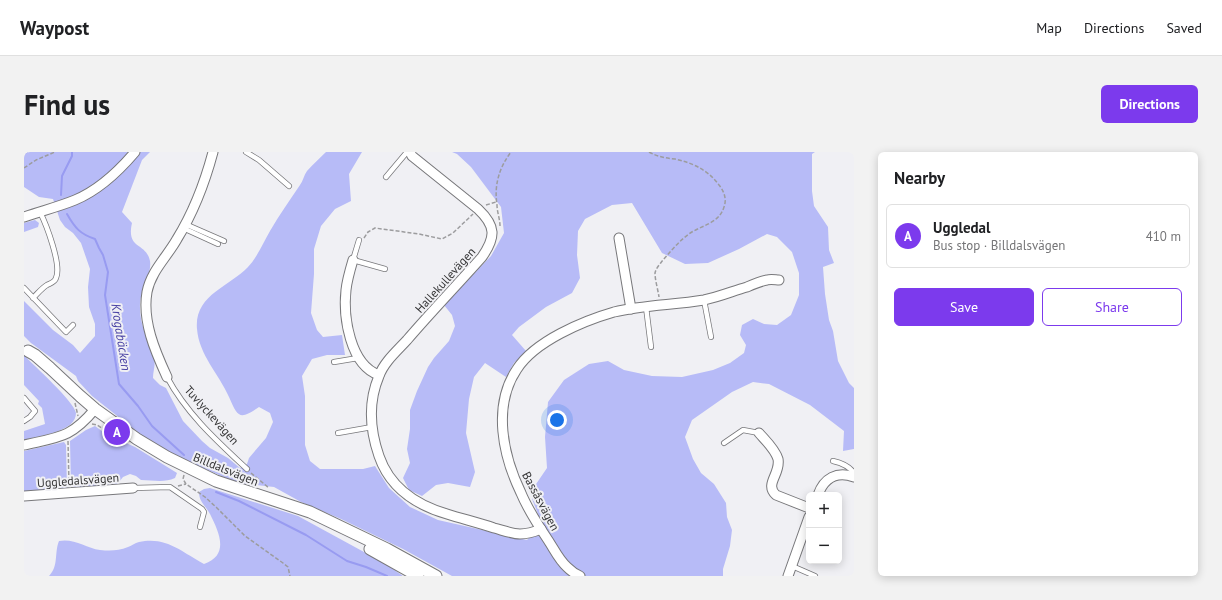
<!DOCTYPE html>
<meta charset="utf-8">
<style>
body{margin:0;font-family:"PT Sans",sans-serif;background:#f2f2f2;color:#202124}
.controls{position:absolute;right:12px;bottom:12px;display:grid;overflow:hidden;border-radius:6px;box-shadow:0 2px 10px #0003}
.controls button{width:36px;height:36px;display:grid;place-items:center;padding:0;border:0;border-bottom:1px solid #e0e0e0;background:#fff;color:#202124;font:20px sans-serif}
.you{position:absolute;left:533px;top:268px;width:14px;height:14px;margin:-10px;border:3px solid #fff;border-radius:50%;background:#1a73e8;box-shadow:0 0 0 6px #1a73e833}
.badge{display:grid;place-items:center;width:26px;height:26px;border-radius:50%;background:#7c3aed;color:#fff;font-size:13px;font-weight:700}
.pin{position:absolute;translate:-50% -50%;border:2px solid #fff;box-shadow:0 1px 4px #0006}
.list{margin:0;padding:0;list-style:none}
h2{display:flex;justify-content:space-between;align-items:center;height:52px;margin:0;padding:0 16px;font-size:17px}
h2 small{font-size:13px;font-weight:400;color:#757577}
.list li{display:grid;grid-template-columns:26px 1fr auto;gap:12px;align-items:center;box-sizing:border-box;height:64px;margin:0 8px 8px;padding:0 8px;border:1px solid #e0e0e0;border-radius:6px}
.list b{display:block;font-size:15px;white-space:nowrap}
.list p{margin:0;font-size:13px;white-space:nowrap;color:#757577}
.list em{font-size:13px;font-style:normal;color:#757577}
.actions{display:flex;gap:8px;padding:12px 16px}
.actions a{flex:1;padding:9px 0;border:1px solid #7c3aed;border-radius:6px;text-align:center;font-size:14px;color:#7c3aed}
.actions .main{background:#7c3aed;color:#fff}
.map{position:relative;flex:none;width:830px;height:424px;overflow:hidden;border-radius:6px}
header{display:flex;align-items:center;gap:24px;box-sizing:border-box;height:56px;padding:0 20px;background:#fff;border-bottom:1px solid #e0e0e0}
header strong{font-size:19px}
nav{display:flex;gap:22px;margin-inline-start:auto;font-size:14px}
.intro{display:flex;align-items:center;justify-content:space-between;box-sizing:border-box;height:96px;padding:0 24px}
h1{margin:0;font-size:28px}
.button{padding:10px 18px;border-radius:6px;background:#7c3aed;color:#fff;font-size:14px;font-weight:700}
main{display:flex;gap:24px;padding:0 24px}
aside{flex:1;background:#fff;border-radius:6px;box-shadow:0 2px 10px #0003}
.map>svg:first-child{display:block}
</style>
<header>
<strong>Waypost</strong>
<nav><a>Map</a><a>Directions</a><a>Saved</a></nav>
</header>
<div class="intro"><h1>Find us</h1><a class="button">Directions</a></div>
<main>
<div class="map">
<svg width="830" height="424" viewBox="0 0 830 424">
<rect width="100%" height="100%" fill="#f0f0f4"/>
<g fill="#b7bbf7">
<path d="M0 0H126L118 8 98 60 108 71C102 98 122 90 126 109 128 122 117 137 116 151 115 174 124 185 130 205 132 212 129 219 129 226L136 233 142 236 159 269 178 289 186 296 204 306 216 316 223 312 225 306 242 286 249 270 246 261 235 255C216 268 214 266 205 245 195 222 175 203 173 177 170 143 205 135 224 115 234 104 239 91 246 79 255 63 266 48 276 33 279 29 280 23 283 19 289 12 296 6 302 0H338L325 22 327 49 311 57 297 74 290 97V122L287 161 293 178 299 185 318 183 321 203H303L288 207 278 224 281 244V293L286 309 296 317H339L351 314 365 336 386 355 414 368 503 388 518 372 508 347V338L523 316 521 285 524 250 540 228 565 212 584 209 600 218 628 224 658 225 689 218 706 211 720 201 722 193 716 183 718 173 729 167 740 172 753 173 767 163 775 143V121L768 100 753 85 743 82 715 97 684 111 661 112 638 101 608 51 588 53 561 67 554 79 553 103 556 126 548 141 522 155 495 175 488 183 502 199 490 211 482 225 461 211 450 225 445 247 442 281 451 320 446 335 424 331 412 333 398 344 385 338 379 326 386 311 383 297 386 277V258L393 239 404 215 410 206 425 189 431 174 428 163 420 153 467 104 480 81 477 55 447 15 433 2 428 0H791L788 2V39L790 54 804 75 805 98 810 111 799 115 801 142 805 168 809 179 814 209 825 231 830 236V297L819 299 820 279 786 253 745 232 729 230 708 240 668 268 661 285 669 307 677 321 690 332 702 351 703 365 708 378 706 394 699 417V424H428L379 397 317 367 277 350 250 335 214 331 179 316 135 295 121 286 68 244 54 229 52 224 7 191 0 184V149L29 178 49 193 56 201 71 184V172L65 155 64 135 66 117 57 91 49 81 41 75 36 68 29 47 15 45 0 35Z"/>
<polygon points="11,68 15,71 14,75 0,80 0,71"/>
<path d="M0 203C10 214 50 249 52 261 52 265 50 269 47 272 34 282 15 284 0 288V279L21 272 18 256 14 252 15 249 0 233Z"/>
<path d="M71 274 93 290 102 291 111 295 153 321 151 326C140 331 129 328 117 328L112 324 106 322 99 325 91 335 47 336 46 289 62 278Z"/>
<polygon points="40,290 42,293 43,337 0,340 0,299"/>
<path d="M186 336 274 364 362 412 379 424H25C35 414 30 401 35 389 50 386 62 396 76 398 86 399 94 399 104 395 107 394 111 391 115 390 142 384 158 400 180 412 206 403 195 380 186 362 181 353 175 350 175 340L180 337Z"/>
</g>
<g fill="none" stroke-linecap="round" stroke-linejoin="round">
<g stroke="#989bf1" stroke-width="2">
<polyline points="0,2 3,0"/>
<polyline points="37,43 38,24 48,4 48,0"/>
<path d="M43 62C51 76 56 82 71 87L75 96 79 103 84 120 81 143 95 232 114 254 128 274 160 303"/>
<polyline points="192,340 215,349 282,383 323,409 342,415 363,424"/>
</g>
<g stroke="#78787b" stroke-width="6">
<g id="service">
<polyline points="222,0 235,8 265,34"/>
<polyline points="362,25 383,0"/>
<polyline points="161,72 200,89"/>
<polyline points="159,76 194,92"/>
<polyline points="335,88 329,108 361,117"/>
<polyline points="0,136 42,180 49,173"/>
<path d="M9 146C14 141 18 136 23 133 27 131 31 130 32 126 38 113 22 72 16 60"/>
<polyline points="680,148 687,185"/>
<polyline points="622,155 627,195"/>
<polyline points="310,210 334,206"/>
<path d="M143 225C162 261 193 289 223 317"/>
<polyline points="0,246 11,259 6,265 0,269"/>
<polyline points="314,281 348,275"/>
<polyline points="700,291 719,278 735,281"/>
<path d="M809 309C818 311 825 314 830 321"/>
<polyline points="109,336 146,335 178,357 180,360 176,375"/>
<polyline points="768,414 791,424"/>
</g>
</g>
<g stroke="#78787b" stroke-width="11">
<g id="minor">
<path d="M386 0 388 4 454 57C472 74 472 85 458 105 433 133 407 160 383 188 373 199 360 210 355 224 344 250 346 278 355 304 366 336 392 353 423 362 439 367 455 371 470 376 478 378 488 382 496 382 504 382 510 380 517 377"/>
<path d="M0 65C17 59 34 55 51 48 75 38 94 20 111 0"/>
<polyline points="595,86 607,157"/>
<path d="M329 108C326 118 323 128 322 138 319 165 326 213 355 223"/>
<path d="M143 225C131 199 118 169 123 140 127 119 143 105 153 87 169 61 181 30 189 0"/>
<path d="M735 281C742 289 751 297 754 307 757 322 740 332 752 343L785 356"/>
<path d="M0 293C35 285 47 286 71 257"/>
<path d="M794 343C800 326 813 319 830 325"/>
<polyline points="0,344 109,336"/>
<path d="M556 424C551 422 547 419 543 415 535 408 530 397 524 388 514 373 504 358 497 341 479 304 468 254 493 217 511 189 559 169 590 160 620 153 650 153 680 148 695 145 709 139 723 135 730 132 737 129 743 128 747 127 752 128 755 128"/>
<polyline points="764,424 785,365"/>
</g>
</g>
<g stroke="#78787b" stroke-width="13">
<g id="tertiary">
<polyline points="4,199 11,203 26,216 56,244 71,257 113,287 143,305 192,329 286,360 363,397 412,424"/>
<polyline points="346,397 394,424"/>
</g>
</g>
<g stroke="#9c9c9e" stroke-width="1.5" stroke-dasharray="4 2" stroke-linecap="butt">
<path d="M625 0C634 5 642 6 651 7 669 11 684 18 695 33 700 39 703 47 700 55 695 72 677 73 665 82 655 89 647 99 639 108 636 112 632 116 631 121 631 128 634 138 635 145"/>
<polyline points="0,16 12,8 31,0"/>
<polyline points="462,53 472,50"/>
<path d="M476 74C476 67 473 60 473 53 470 33 475 16 487 0"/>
<polyline points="340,86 344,80 351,76 395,82 418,87 429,81 449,62"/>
<polyline points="51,251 54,264"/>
<polyline points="68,272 73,273 93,286 93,285"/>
<polyline points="44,289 45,333"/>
<polyline points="227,321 245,336"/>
<polyline points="160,323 159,327 162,332 181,345 193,356 221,384 259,411 264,415 266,424"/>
<polyline points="154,334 162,332"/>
</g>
<use href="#service" stroke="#fff" stroke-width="4.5"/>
<use href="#minor" stroke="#fff" stroke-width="9"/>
<use href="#tertiary" stroke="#fff" stroke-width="11"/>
</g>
<g text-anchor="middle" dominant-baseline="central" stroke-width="4" stroke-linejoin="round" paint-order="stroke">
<g font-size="12" fill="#343435" stroke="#f0f0f4">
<text transform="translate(421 128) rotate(-48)">Hallekullevägen</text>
<text transform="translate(188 263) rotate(48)">Tuvlyckevägen</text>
<text transform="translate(202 317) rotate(22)">Billdalsvägen</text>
<text transform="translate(54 328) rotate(-4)">Uggledalsvägen</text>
<text transform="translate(517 349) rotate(62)">Bassåsvägen</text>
</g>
<g font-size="13" font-style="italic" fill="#4841a3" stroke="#f0f0f4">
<text transform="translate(97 185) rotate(81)">Krogabäcken</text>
</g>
</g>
</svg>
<div class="controls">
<button>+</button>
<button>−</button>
</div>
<div class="you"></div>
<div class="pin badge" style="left:93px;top:280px">A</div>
</div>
<aside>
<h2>Nearby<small></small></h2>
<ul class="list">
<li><span class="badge">A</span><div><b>Uggledal</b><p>Bus stop · Billdalsvägen</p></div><em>410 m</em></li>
</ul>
<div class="actions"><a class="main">Save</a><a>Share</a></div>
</aside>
</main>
